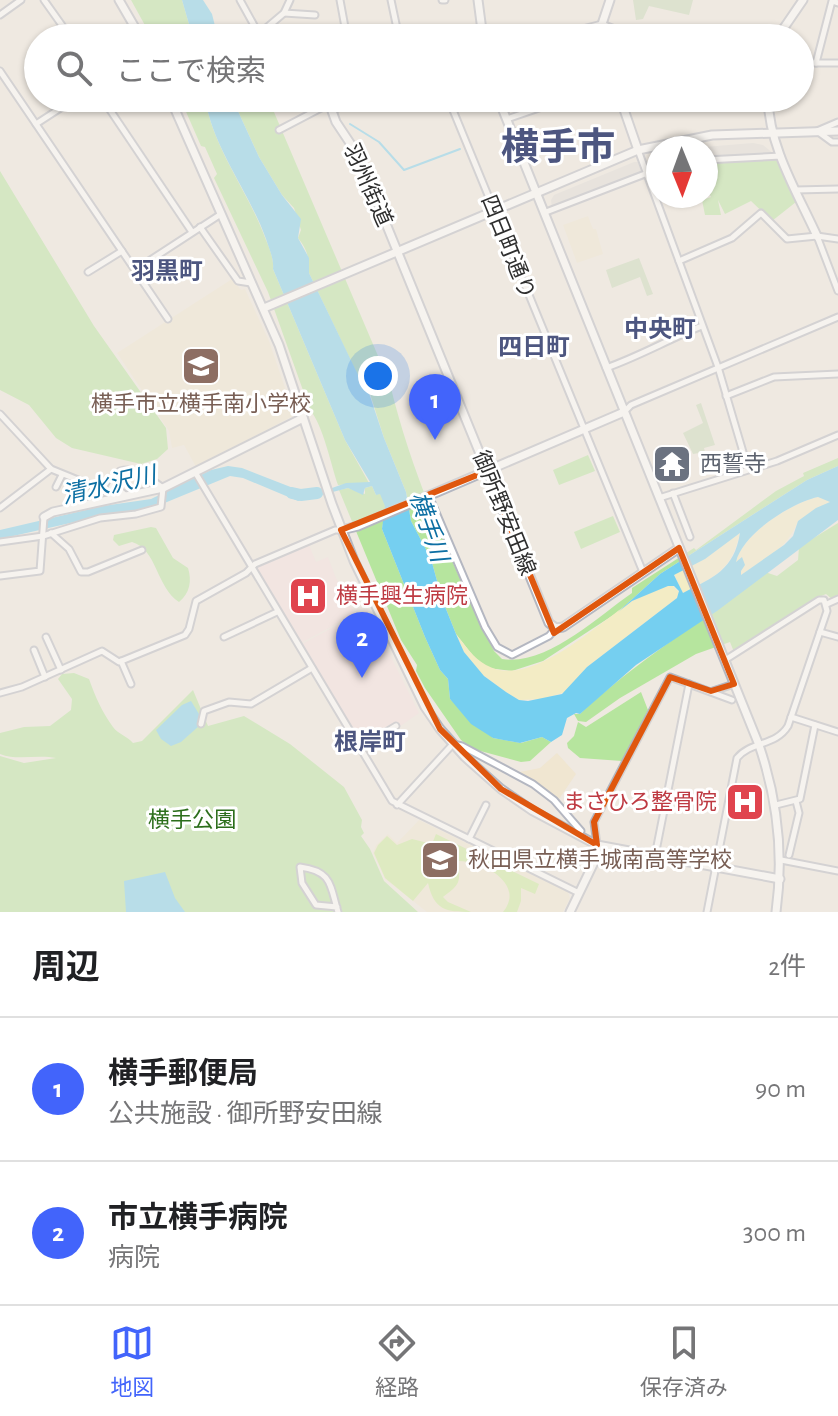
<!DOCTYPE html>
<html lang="ja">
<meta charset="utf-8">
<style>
body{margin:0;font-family:"Alegreya Sans","Noto Sans JP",sans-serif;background:#f6f6f6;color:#202124}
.compass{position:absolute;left:646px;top:136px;width:72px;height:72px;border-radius:50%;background:#fff;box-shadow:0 2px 6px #0004;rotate:179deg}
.you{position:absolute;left:378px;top:376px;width:28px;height:28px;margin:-20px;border:6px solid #fff;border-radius:50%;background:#1a73e8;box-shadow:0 0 0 12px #1a73e833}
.badge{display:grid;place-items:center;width:52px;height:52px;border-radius:50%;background:#4264fb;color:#fff;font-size:26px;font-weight:700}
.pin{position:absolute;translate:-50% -66px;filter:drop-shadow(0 2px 4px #0008)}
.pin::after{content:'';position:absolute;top:42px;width:28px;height:24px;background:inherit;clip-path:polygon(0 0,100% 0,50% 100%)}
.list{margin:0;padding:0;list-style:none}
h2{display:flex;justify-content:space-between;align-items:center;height:104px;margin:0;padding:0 32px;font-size:34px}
h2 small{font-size:26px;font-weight:400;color:#757577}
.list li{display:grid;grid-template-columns:52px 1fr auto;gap:24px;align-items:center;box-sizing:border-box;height:144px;padding:0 32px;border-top:2px solid #e0e0e0}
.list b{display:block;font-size:30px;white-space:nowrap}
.list p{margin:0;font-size:26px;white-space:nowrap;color:#757577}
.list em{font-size:26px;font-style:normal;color:#757577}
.icon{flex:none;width:44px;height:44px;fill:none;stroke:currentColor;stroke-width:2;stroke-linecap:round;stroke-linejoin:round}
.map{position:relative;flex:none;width:838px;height:912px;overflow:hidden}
.search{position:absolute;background:#fff;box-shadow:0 2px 6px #0004;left:24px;right:24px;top:24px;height:88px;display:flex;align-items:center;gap:20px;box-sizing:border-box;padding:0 28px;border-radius:44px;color:#757577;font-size:30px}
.sheet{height:392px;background:#fff}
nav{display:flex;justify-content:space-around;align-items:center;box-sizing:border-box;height:112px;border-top:2px solid #e0e0e0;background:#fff;font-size:22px;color:#757577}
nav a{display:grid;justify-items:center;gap:4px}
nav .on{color:#4264fb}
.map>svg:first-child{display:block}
</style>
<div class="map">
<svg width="838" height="912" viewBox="0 0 838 912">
<rect width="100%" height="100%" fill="#efe9e1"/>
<g fill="#f0e6d1">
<polygon points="588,216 593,229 596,229 603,254 577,263 563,225"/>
<polygon points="232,279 241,290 245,289 269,341 294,414 293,416 196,467 184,445 172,448 169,431 117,353"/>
<polygon points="557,753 576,774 559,799 520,772 540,768"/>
<polygon points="419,820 568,892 570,898 563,912 427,912 385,879 373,853 376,845 388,834 397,843"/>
</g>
<g fill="#f5dfe0">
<polygon points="309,545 316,562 328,557 336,578 355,614 301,643 255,568"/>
<polygon points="367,609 419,713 399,727 396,723 362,745 302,644"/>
</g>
<g fill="#b6e59e">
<polygon points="131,0 182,0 193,38 152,38"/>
<path d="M180 98H205C213 149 249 192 266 240 270 250 274 259 273 269L345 440 369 483 338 485C331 465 323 425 310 410L268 292 214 178 217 174 205 147 201 146Z"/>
<path d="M232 98H268L390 384C412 476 453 566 494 651L502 659C547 666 597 617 632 593V588L694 548 696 550 776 491 804 476 803 473 838 458V466L807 480 660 574 618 612 543 661 512 671 488 668 474 657 456 634 442 599 431 559 411 521 406 492 384 438 365 378 360 380 309 273C309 259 308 250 298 238L301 230 294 208 282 195 259 157Z"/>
<polygon points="776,158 796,202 772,221 751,201 725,214 718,200 721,215 705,215 702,200 711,197 706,187 706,162"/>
<polygon points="0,171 94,326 166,428 168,449 157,459 141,464 72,448 56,438 29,405 0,390"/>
<polygon points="588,455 595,471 559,485 553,470"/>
<polygon points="372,486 376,495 380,492 386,506 382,529 425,637 440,670 448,679 450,699 493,738 521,743 542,737 551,742 530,761 521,762 473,749 461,740 425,688 416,671 417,665 401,640 339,490 348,488 365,494 365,488"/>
<polygon points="613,516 620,532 581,549 574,532"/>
<path d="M838 523V596L832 599 826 594 814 599 734 652 730 642 696 654 620 698 586 722 578 721 574 714H580C637 660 704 621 765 572L777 576 798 560 799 547Z"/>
<path d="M151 527 156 528 173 558 188 568C192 581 190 593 179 602 156 587 157 549 132 542L119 546 113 540 114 535Z"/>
<path d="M74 673 89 679C95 696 102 712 113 727 118 734 127 736 133 743L142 741 193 690 208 726 244 716 290 744 344 787 362 820 361 827 364 833 361 836 370 849 384 881 418 912H0V756L24 763 56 758C37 754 18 761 0 754V733L24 727 50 726 71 710 72 699 58 679 62 674Z"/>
<polygon points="641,692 648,710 622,761 580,758 568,748 567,743 574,736 578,722 586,727"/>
</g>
<g fill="#f3ecc5">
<path d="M818 497 832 501 798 521C788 548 764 561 741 577V571L735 563C743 534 789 504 818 497Z"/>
<path d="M740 532C732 570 716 576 683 593L674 574 705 559Z"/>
<path d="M668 586H673L679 592 677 598 587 667 566 692 542 699 519 700 506 692 483 675 464 652 456 634C465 645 473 658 486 665 531 691 598 622 634 600 644 594 657 590 668 586Z"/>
</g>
<g fill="#c8d9b8">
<polygon points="633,0 693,0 689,15 649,6 643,19 636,20"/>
<polygon points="639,258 653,294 647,296 640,277 612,288 606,270"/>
<polygon points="701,403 715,445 704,448 705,452 693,454 683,433 703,423 696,405"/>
</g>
<path fill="#c9ec9a" d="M436 834 539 884 535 894 521 888V901L517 912H503C526 884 483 861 459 861 459 883 462 883 443 897L448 902 471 912C446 912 434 910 428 883L413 901 385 878 374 853 378 845 387 836 397 845 412 839 432 844Z"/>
<g fill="#dfdcd8">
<polygon points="753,143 763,145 774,154 706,158 706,148 692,148"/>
<polygon points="634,162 638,162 641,171 640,173 552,209 551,200 554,195"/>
</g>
<g fill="#75cff0" fill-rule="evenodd">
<polygon points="182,0 203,0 212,14 218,38 193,38"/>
<path d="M205 98H232L259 157 282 195 301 219 298 238 309 258V273L360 379 364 378 384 438 406 492 411 521 431 559 442 599 456 634 464 652 484 676 506 692 519 700 528 701 562 694 587 667 677 598 679 591 674 586H668L632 601 618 612 660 574 807 480 838 466V520L717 611 636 665 580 714 576 713 567 718 562 735 551 742 542 737 520 743 493 738 471 724 450 699 448 679 440 670 425 637 382 529 385 506 380 494 376 495 372 486 365 488 363 495 348 488 298 501 243 478 230 476 150 509 110 514 0 539V530L103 506 151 499 211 470 228 466 242 468 306 493 307 497 346 483 370 482 345 440 273 269C274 258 269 249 266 239 249 191 213 149 205 98ZM818 497 830 502 816 508 798 521 793 536 784 545 741 575V571L745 565 742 557 736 562C742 534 791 503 818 497ZM740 533C734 570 714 577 683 593L674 575 705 559Z"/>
<polygon points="191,701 199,714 199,726 181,742 171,746 161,739 156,730 182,705"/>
<polygon points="165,872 175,898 185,912 126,912 124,881"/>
</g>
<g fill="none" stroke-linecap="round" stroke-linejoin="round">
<g stroke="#75cff0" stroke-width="2">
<polyline points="321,98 325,103"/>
<polyline points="350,124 379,142 404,170 460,149"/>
</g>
<polyline stroke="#75cff0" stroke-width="12" points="292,493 301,495 317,493"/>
<g stroke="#b4b7c1" stroke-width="9">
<g id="street">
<polyline points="44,0 71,38"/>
<polyline points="240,0 261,38"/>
<polyline points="340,0 347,38"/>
<polyline points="391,0 399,38"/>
<polyline points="442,0 445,0"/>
<polyline points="284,13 315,15"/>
<polyline points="0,15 21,0"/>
<polyline points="258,35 284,13 290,0"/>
<polyline points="373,38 398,34"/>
<polyline points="547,38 602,24 637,38"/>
<polyline points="800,63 838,63"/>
<polyline points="816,63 832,1 838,3"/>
<polyline points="0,71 168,319"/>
<polyline points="102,98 192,232"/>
<polyline points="448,98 643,572"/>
<polyline points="332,110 367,98"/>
<polyline points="507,119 568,98"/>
<polyline points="838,122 817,131 832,142 838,142"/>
<polyline points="36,124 76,98"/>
<polyline points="279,130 323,107 330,103 329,98"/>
<polyline points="638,150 718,367 748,469"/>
<polyline points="706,160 781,156"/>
<polyline points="796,190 838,189"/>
<polyline points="546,212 658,169"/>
<polyline points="200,227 238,281 251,283"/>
<polyline points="817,236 838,291"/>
<polyline points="679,261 732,238 761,213 787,239 817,236 838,239"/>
<polyline points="135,270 221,214"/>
<polyline points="88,272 122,251"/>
<path d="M606 368C640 356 669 339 702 326"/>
<polyline points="726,396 774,377 838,374"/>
<polyline points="625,411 631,405 838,317"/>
<polyline points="0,414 51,469 105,491 119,490 126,496"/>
<polyline points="195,472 392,801 579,893"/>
<polyline points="56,487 62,475"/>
<polyline points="673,493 690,537"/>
<polyline points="429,496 485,627 497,647 512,655 549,636 556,628"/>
<polyline points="659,498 777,461 838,435"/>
<polyline points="0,508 51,469"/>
<polyline points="51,533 69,549 81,572 88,572 142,550"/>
<path d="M0 542 43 536 100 518 136 514 161 507 163 488C150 479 137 466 120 471L110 490"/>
<polyline points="0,576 40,571 44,517"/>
<polyline points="827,604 838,599"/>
<polyline points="820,632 838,637"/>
<polyline points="46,637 61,670"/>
<polyline points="224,637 277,612"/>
<polyline points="34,650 45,677"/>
<polyline points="121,661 131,684"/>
<polyline points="713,691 734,684"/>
<polyline points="0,693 22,687 102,651 119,662 185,635 189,629 196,601 246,573 255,564 335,530 341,530"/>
<polyline points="791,717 838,732"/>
<polyline points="201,724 204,711 229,702 251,704 312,668"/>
<polyline points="360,748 396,726"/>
<polyline points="397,805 453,744 462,746 533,784 554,800 581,831"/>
<polyline points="776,805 800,799 815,725"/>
<polyline points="469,839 486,805"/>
<polyline points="597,845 594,822 670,677 732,700"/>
<polyline points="789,855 799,813 796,801"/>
<polyline points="655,856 689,684"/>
<polyline points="781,860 838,871"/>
<path d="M337 907 316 905 302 883 300 867C332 871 330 885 338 912"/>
<path d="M707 912 737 758C751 741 776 746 788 726L827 611 824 600H819L725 660"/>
</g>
</g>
<g stroke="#b4b7c1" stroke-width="11">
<g id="secondary">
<polyline points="119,0 141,38"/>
<polyline points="478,0 483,38"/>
<polyline points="602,38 602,24 610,0"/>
<polyline points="777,38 803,0"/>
<polyline points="170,98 279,345 332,504 354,561 425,707 440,729 465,757 501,789 533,811 597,845 780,879"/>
<path d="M498 98 759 745C778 801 784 854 776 912"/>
<polyline points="620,98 638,150"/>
<path d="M768 98C769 147 797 192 817 236"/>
<polyline points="332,111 336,122 358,155 549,623 556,628 563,627 679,548"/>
<polyline points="264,308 638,150 712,135 838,131"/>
<polyline points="44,517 53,512 163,488 303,418"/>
<polyline points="341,530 358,526 624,412"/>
<polyline points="570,912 597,856 597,845"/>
</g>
</g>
<use href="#street" stroke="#fff" stroke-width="5"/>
<use href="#secondary" stroke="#fff" stroke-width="7"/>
</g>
<path d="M0 0H838V912H0ZM487 471 554 633 679 548 734 684 711 691 670 677 594 822 597 845 501 789 440 729 341 530Z" fill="#efe9e1" fill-opacity=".55" fill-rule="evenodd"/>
<path fill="none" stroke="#df570e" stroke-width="6" stroke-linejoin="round" d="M487 471 554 633 679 548 734 684 711 691 670 677 594 822 597 845 501 789 440 729 341 530Z"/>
<defs>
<g id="school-square" transform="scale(2)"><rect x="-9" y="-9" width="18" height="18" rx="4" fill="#8d6e63" stroke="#fff"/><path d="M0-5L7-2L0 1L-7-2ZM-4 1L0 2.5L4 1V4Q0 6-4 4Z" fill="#fff"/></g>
<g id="temple-square" transform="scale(2)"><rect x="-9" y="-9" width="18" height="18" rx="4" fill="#6b7280" stroke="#fff"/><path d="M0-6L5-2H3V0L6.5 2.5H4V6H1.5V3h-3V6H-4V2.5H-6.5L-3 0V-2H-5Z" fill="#fff"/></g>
<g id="hospital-square" transform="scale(2)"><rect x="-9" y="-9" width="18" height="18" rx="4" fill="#e0444e" stroke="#fff"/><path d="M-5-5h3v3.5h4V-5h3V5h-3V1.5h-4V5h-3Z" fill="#fff"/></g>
</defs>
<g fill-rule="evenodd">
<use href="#school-square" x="201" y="366"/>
<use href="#temple-square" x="672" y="464"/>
<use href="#hospital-square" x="308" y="596"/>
<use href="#hospital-square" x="745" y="802"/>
<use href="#school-square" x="440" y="860"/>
</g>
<g text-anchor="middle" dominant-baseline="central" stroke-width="6" stroke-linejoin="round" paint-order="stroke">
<g font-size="22" fill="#2e2e2e" stroke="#fff">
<text transform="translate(368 185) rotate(66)">羽州街道</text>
<text transform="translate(508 247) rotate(68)">四日町通り</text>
<text transform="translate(504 513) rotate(68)">御所野安田線</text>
</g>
<g font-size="22" fill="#785e54" stroke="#fff">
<text x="201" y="404">横手市立横手南小学校</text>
<text x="468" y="860" text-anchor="start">秋田県立横手城南高等学校</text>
</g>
<g font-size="22" fill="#5b616d" stroke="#fff" text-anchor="start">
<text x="700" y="464">西誓寺</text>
</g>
<g font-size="22" fill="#be3a42" stroke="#fff" text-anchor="start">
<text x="336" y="596">横手興生病院</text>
<text x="717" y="802" text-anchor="end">まさひろ整骨院</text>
</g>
<g font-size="22" fill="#2c6e1b" stroke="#fff">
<text x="192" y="820">横手公園</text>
</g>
<g font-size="24" font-weight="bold" fill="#4d5680" stroke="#fff">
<text x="167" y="272">羽黒町</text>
<text x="660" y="330">中央町</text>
<text x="534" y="348">四日町</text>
<text x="370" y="743">根岸町</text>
</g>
<g font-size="24" font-style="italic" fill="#0d6fa3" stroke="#fff">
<text transform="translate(109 486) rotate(-13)">清水沢川</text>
<text transform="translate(428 527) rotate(71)">横手川</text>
</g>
<g font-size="38" font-weight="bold" fill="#4d5680" stroke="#fff">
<text x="558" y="149">横手市</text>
</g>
</g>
</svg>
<svg class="compass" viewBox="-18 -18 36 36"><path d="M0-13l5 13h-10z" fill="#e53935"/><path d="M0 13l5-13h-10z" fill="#757577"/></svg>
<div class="you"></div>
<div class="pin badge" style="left:435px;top:440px">1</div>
<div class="pin badge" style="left:362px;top:678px">2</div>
<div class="search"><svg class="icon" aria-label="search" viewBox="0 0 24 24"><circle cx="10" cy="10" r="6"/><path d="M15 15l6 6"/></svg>ここで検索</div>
</div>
<section class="sheet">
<h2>周辺<small>2件</small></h2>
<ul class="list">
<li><span class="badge">1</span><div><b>横手郵便局</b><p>公共施設 · 御所野安田線</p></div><em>90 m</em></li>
<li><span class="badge">2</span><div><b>市立横手病院</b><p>病院</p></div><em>300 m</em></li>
</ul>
</section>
<nav>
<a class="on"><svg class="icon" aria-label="map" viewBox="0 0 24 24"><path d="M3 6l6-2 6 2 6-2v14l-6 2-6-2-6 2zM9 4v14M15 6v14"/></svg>地図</a>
<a><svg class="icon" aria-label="directions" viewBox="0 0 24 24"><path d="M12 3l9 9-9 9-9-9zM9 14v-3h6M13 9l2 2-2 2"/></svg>経路</a>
<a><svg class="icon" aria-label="saved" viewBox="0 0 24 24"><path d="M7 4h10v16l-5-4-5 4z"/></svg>保存済み</a>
</nav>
